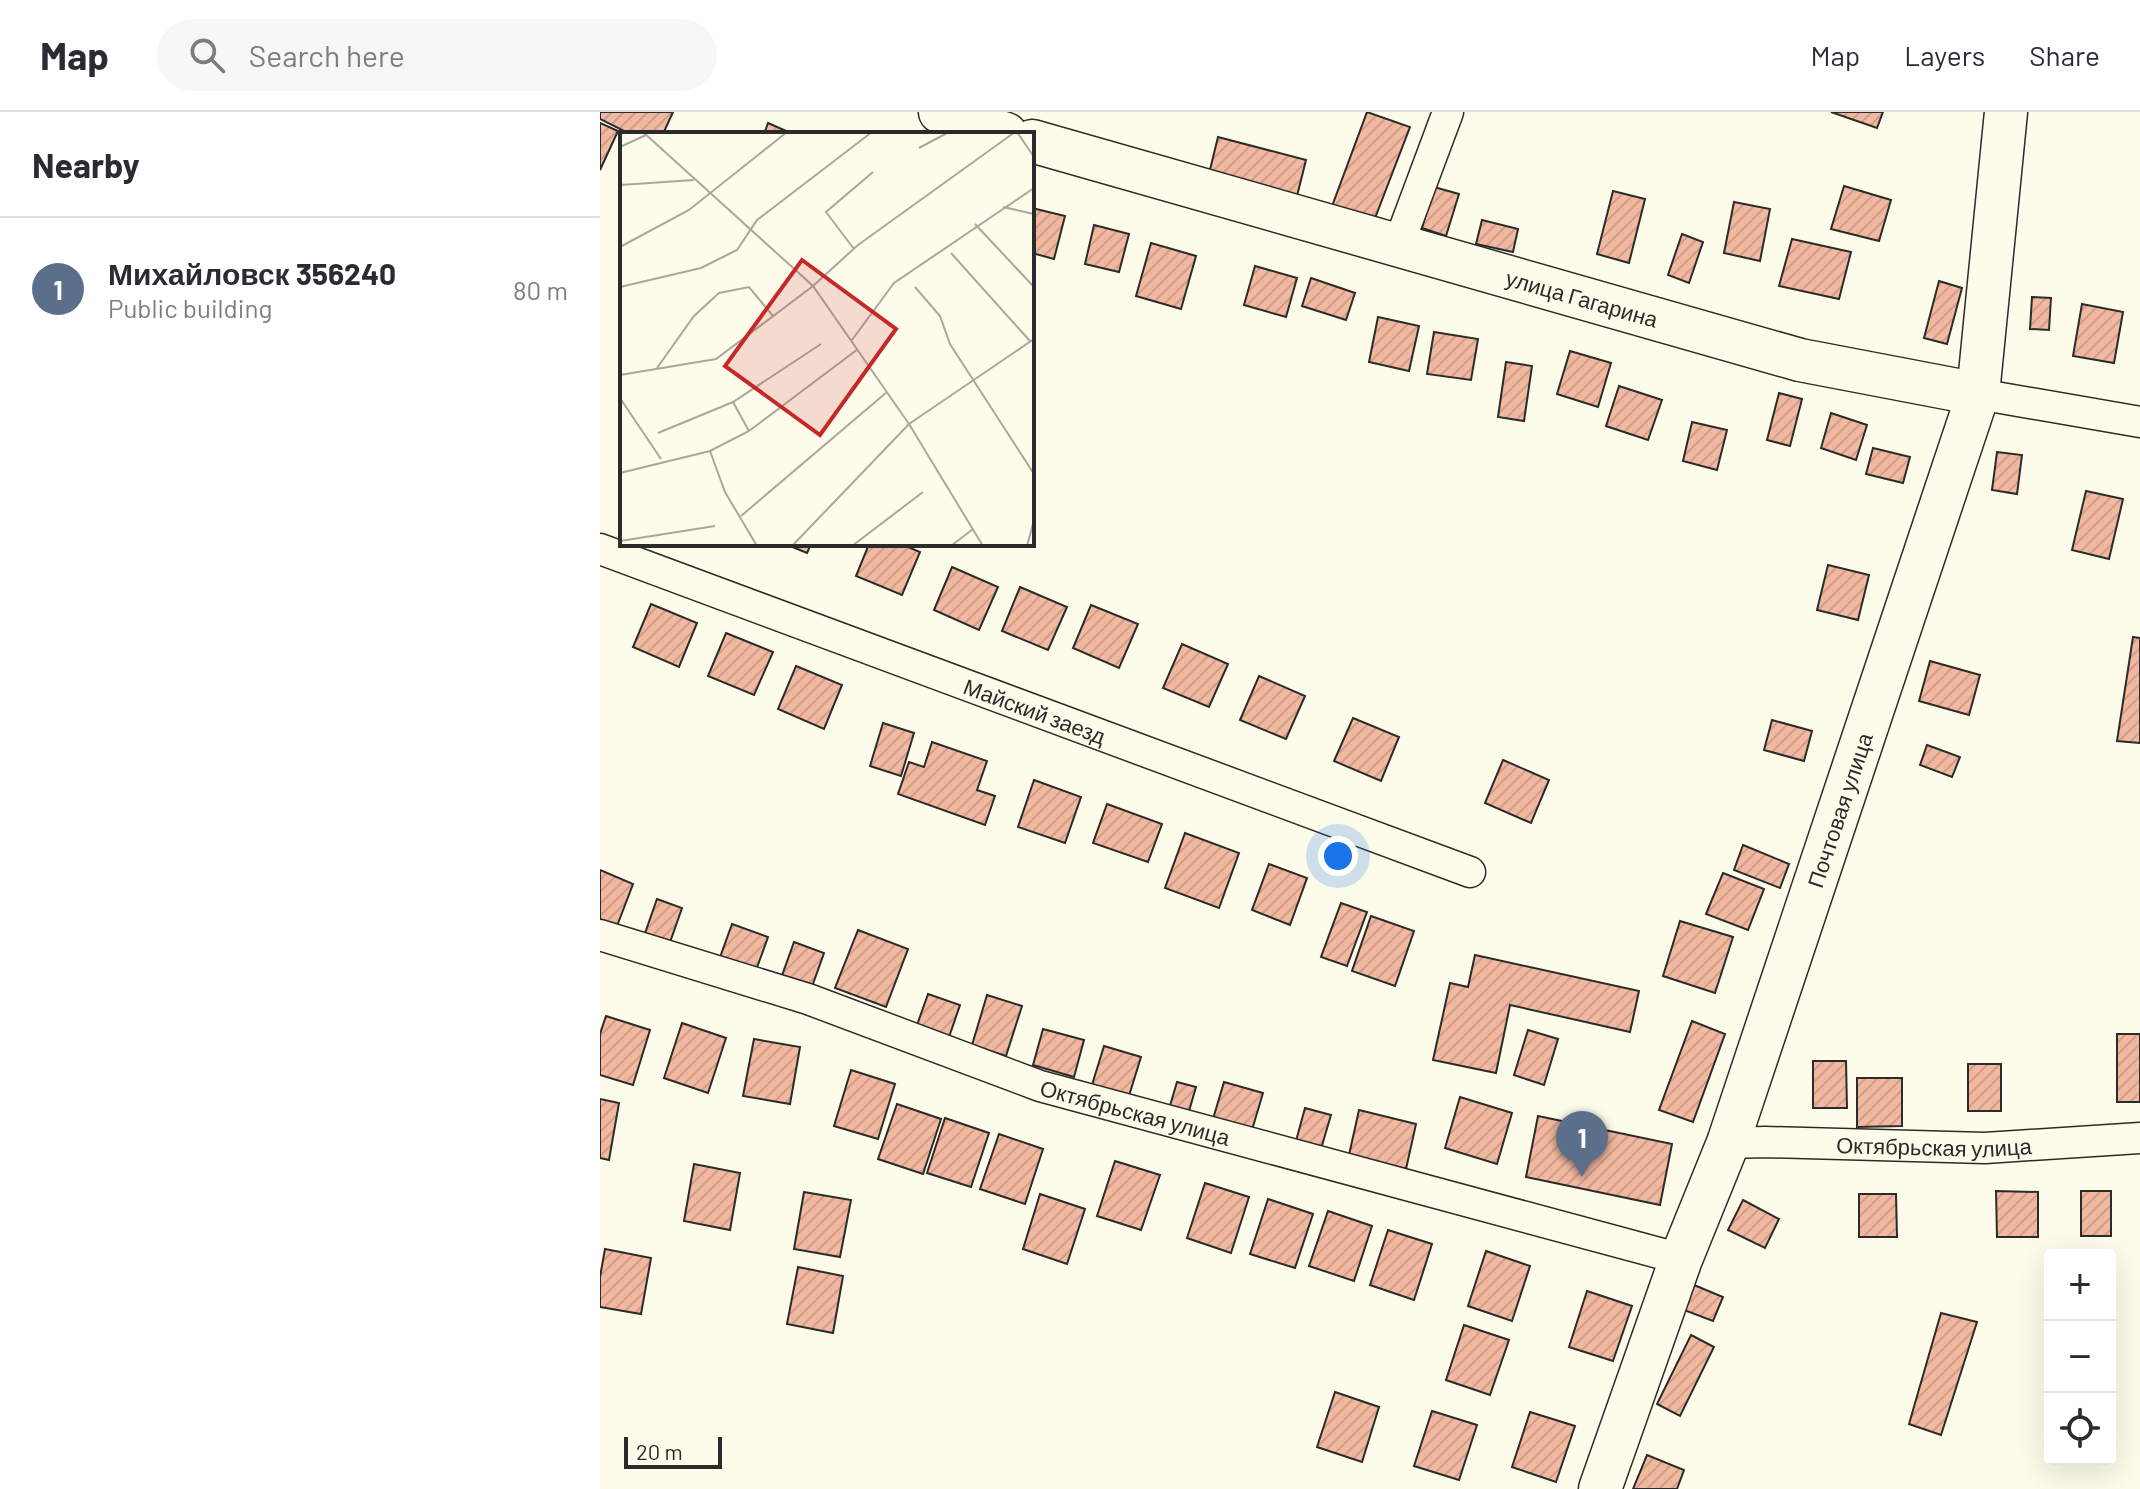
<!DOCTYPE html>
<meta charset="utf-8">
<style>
body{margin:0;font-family:Barlow,sans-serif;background:#f7f7f7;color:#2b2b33}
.controls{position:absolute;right:24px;bottom:24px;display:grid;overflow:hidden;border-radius:8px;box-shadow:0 8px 32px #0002}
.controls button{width:72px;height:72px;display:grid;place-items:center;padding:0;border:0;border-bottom:2px solid #e1e1e2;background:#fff;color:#2b2b33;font:40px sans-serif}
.scale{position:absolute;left:24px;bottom:20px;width:98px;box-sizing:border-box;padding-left:8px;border:4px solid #2b2b2b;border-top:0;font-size:22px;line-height:28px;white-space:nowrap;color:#2b2b2b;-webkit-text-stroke:6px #fdfbea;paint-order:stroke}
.you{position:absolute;left:738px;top:744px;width:28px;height:28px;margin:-20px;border:6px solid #fff;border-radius:50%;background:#1a73e8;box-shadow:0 0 0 12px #1a73e833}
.badge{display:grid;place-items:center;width:52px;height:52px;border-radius:50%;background:#c62828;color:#fff;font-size:26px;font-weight:700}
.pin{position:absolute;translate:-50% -66px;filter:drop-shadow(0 2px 4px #0008)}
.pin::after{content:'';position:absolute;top:42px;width:28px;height:24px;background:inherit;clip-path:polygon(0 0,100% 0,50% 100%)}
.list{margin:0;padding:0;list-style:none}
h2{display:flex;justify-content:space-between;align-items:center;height:104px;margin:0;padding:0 32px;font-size:34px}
h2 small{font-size:26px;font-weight:400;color:#7c7c81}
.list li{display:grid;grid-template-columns:52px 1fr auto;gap:24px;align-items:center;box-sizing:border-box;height:144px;padding:0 32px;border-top:2px solid #e1e1e2}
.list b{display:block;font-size:30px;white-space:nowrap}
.list p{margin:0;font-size:26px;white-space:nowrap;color:#7c7c81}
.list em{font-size:26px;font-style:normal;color:#7c7c81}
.icon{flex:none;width:44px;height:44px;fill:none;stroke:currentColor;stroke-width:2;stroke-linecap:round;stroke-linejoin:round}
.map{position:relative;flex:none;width:1540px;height:1377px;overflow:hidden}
header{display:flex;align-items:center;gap:48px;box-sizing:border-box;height:112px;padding:0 40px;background:#fff;border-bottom:2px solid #e1e1e2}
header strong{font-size:38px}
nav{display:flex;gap:44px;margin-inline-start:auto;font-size:28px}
.search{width:560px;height:72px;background:#f7f7f7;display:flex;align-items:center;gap:20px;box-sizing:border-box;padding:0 28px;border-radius:44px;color:#7c7c81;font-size:30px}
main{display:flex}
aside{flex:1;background:#fff}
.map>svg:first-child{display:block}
</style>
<header>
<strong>Map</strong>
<div class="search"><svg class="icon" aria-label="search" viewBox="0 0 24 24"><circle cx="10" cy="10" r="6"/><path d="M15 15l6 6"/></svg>Search here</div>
<nav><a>Map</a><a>Layers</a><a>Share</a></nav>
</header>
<main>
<aside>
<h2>Nearby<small></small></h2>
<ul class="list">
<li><span class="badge" style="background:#5c6f8a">1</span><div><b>Михайловск 356240</b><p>Public building</p></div><em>80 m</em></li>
</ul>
</aside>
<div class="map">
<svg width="1540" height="1377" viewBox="0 0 1540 1377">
<defs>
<pattern id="building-hatch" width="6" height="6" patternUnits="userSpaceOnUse" patternTransform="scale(2)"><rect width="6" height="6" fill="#f2b8a0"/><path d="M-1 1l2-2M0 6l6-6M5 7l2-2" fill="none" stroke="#d09e8a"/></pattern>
</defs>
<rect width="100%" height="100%" fill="#fdfbea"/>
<g fill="url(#building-hatch)" stroke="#2b2b2b" stroke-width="2">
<polygon points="0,0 73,0 63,22 30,22 0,7"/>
<polygon points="767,0 810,15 772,114 731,97"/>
<polygon points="1231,0 1283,0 1277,16"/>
<polygon points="0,11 18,19 0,58"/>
<polygon points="168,11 193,22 164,22"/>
<polygon points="618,25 706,48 694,96 606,74"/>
<polygon points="1244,74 1291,88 1279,129 1231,117"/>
<polygon points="834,75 859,82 846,124 822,116"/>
<polygon points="1013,79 1045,87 1029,151 997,142"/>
<polygon points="1134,90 1170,97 1160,149 1124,141"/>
<polygon points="432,96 465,104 454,147 432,141"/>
<polygon points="882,108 918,117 913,140 876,132"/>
<polygon points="494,113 529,122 519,160 485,152"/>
<polygon points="1082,122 1103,130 1089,171 1068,163"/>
<polygon points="1192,127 1251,140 1239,187 1179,174"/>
<polygon points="551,131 596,144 581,197 536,184"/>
<polygon points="655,154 697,166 686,205 644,193"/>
<polygon points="711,166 755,181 746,208 702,194"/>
<polygon points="1339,169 1362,176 1347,232 1324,226"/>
<polygon points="1432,185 1451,186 1449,218 1430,217"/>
<polygon points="1482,192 1523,200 1514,251 1473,244"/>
<polygon points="778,205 819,214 809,259 769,250"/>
<polygon points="834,220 878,227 871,268 827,262"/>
<polygon points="970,239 1011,251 998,295 957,282"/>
<polygon points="906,250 932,254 924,309 898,305"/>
<polygon points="1019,274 1062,288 1048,328 1006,314"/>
<polygon points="1179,281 1202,287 1190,334 1167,328"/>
<polygon points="1231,301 1267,313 1256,348 1221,336"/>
<polygon points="1092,310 1127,318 1117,358 1083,349"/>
<polygon points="1273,336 1310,345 1303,371 1266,362"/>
<polygon points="1397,340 1422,343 1417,382 1392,378"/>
<polygon points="1486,379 1523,387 1509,447 1472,438"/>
<polygon points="185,432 211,432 207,441"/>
<polygon points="269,432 301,432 320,440 302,483 256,464"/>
<polygon points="1228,453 1269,463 1258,508 1217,498"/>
<polygon points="352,455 398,475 379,518 334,498"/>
<polygon points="420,475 467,495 448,538 402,519"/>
<polygon points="51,492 97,511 79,555 33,535"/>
<polygon points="491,493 538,512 519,556 473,536"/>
<polygon points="126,521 173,540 154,583 108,564"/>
<polygon points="1533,525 1540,526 1540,631 1517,629"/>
<polygon points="582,532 628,552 609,595 563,576"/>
<polygon points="1330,549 1380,563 1369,603 1319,589"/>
<polygon points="196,554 242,573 224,617 178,597"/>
<polygon points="659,564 705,584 686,627 640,608"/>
<polygon points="753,606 799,625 781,669 734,649"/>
<polygon points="1172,608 1212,619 1204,649 1164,638"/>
<polygon points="283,611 314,621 301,664 270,654"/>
<polygon points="332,630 387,649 377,678 395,684 385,713 298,682 309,650 324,655"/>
<polygon points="1327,633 1360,645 1352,665 1320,653"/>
<polygon points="903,648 949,668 931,711 885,691"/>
<polygon points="434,668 481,685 465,731 418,715"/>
<polygon points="507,692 562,712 548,750 493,731"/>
<polygon points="585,721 639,741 619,796 565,776"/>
<polygon points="1143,733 1189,752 1180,776 1134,758"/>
<polygon points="669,752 707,766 690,813 652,798"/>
<polygon points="0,758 33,772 17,814 0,807"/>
<polygon points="1123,761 1164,777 1148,818 1106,802"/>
<polygon points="57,787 82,796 68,836 43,827"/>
<polygon points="741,791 767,800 747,854 721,845"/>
<polygon points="771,804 814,819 795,874 752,859"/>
<polygon points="1080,809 1133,825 1115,881 1063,864"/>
<polygon points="132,812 168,825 154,864 118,851"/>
<polygon points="258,818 308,837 286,895 235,876"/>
<polygon points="194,830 224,841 209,883 179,872"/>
<polygon points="875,843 1039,879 1030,920 910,893 896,961 833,948 850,871 868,875"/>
<polygon points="328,882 360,893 348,928 316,916"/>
<polygon points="387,883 422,894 406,944 372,933"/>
<polygon points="6,904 50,918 33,973 0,963 0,922"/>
<polygon points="1092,909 1125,922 1093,1010 1059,998"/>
<polygon points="82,911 126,926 108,981 64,966"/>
<polygon points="443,917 484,928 474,965 433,953"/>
<polygon points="928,918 958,927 944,973 914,963"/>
<rect x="1517" y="922" width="23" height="68"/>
<polygon points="154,927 200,935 190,992 143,984"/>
<polygon points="504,934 541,945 528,987 491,976"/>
<polygon points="1213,949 1246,949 1247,996 1213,996"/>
<rect x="1368" y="952" width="33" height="47"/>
<polygon points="251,958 295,972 278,1027 234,1014"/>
<polygon points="1257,966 1302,966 1302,1014 1257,1015"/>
<polygon points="577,970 596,975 585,1013 566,1007"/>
<polygon points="624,970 663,981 649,1028 610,1017"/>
<polygon points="860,985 912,1001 897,1052 845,1036"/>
<polygon points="0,987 19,991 9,1048 0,1046"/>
<polygon points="297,992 341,1007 323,1062 278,1047"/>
<polygon points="705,996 731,1003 718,1047 693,1040"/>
<polygon points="759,998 816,1012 806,1057 749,1043"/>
<polygon points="938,1004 1072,1032 1060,1093 926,1065"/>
<polygon points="345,1006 389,1021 371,1075 327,1061"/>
<polygon points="399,1022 443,1037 425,1092 380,1077"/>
<polygon points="515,1049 560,1063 541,1118 497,1104"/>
<polygon points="94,1052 140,1061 130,1118 84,1109"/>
<polygon points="605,1071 649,1085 631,1141 587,1126"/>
<polygon points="1396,1079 1438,1080 1438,1125 1397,1125"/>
<rect x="1481" y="1079" width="30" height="45"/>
<polygon points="204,1080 251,1088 240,1145 194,1137"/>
<polygon points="440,1082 485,1097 467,1152 423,1137"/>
<polygon points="1259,1082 1296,1082 1297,1125 1259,1125"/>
<polygon points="668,1087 713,1102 695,1156 650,1142"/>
<polygon points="1143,1088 1179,1107 1165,1136 1128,1118"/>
<polygon points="728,1099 772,1114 754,1169 709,1154"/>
<polygon points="788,1118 832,1132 814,1188 770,1173"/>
<polygon points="5,1137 51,1146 41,1202 0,1195 0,1165"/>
<polygon points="886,1139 930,1154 912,1209 868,1194"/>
<polygon points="198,1155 243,1164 233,1221 187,1212"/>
<polygon points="1094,1173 1123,1185 1113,1209 1084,1198"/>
<polygon points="987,1179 1032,1194 1013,1249 969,1235"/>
<polygon points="1341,1201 1377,1210 1341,1323 1309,1312"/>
<polygon points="864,1213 909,1228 890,1283 846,1268"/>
<polygon points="1091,1223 1114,1235 1080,1304 1057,1292"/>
<polygon points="735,1280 779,1295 762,1350 717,1335"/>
<polygon points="832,1299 877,1313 859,1368 814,1354"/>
<polygon points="930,1300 975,1314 956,1370 912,1355"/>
<polygon points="1047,1343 1084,1358 1077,1377 1033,1377"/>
</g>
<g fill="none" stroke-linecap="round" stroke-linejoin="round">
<g stroke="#2b2b2b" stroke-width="33">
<g id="street">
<polyline points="798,134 848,0"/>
<polyline points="1378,282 1540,310"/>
<path id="s1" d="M0 437 870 760"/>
<path id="s2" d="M0 823 208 887 440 974 1081 1147"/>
<path id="s3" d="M1128 1031 1165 1030 1385 1036 1540 1026"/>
</g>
</g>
<g stroke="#2b2b2b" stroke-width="45">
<g id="secondary">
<polyline points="340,0 406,22"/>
<path id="s4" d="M432 29 1200 248 1378 282"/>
<path id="s5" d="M1000 1377 1081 1147 1128 1031 1378 282 1406 0"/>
</g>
</g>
<use href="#street" stroke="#fdfbea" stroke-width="30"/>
<use href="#secondary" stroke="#fdfbea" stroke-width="42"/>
</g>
<g text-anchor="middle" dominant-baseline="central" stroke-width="6" stroke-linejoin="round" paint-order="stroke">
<g font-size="22" fill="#2b2b2b" stroke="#fdfbea">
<text stroke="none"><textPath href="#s4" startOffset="572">улица Гагарина</textPath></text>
<text stroke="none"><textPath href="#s1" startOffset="464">Майский заезд</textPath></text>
<text stroke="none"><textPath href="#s5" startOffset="720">Почтовая улица</textPath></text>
<text stroke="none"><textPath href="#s2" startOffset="564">Октябрьская улица</textPath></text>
<text stroke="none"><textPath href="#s3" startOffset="206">Октябрьская улица</textPath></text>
</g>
</g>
<g transform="translate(20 20)">
<rect width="414" height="414" fill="#fdfbea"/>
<path fill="none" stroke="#a9a89e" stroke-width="2" d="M23 0 193 154 289 292 363 414M397 0 414 25M0 15 26 3M299 16 329 0M0 53 74 48M383 75 414 82M355 92 414 155M0 115 69 78 167 0M234 117 206 80 253 40M331 121 410 209M193 154 238 113 395 0M0 155 81 136 117 118 137 88 252 0M295 155 320 184 330 212 414 342M232 208 274 151 414 56M37 236 74 184 99 161 129 155 153 184M0 243 96 227 193 154M0 266 41 327M113 270 129 299M38 301 113 270 201 212M90 319 105 360 137 414M0 341 90 319 129 299 238 217M121 384 267 260M0 409 95 394M172 414 289 292 414 207M232 414 303 360M331 414 353 397M407 414 414 388"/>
<path fill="#c62828" fill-opacity="0.15" stroke="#c62828" stroke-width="4" d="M182 128 276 197 200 303 105 234Z"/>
<rect width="414" height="414" fill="none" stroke="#2b2b2b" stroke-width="4"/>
</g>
</svg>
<div class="controls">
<button>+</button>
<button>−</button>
<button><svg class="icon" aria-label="locate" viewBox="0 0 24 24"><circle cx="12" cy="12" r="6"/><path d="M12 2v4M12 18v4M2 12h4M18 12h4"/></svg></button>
</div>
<div class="scale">20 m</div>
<div class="you"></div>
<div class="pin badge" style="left:982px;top:1065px;background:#5c6f8a">1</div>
</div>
</main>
